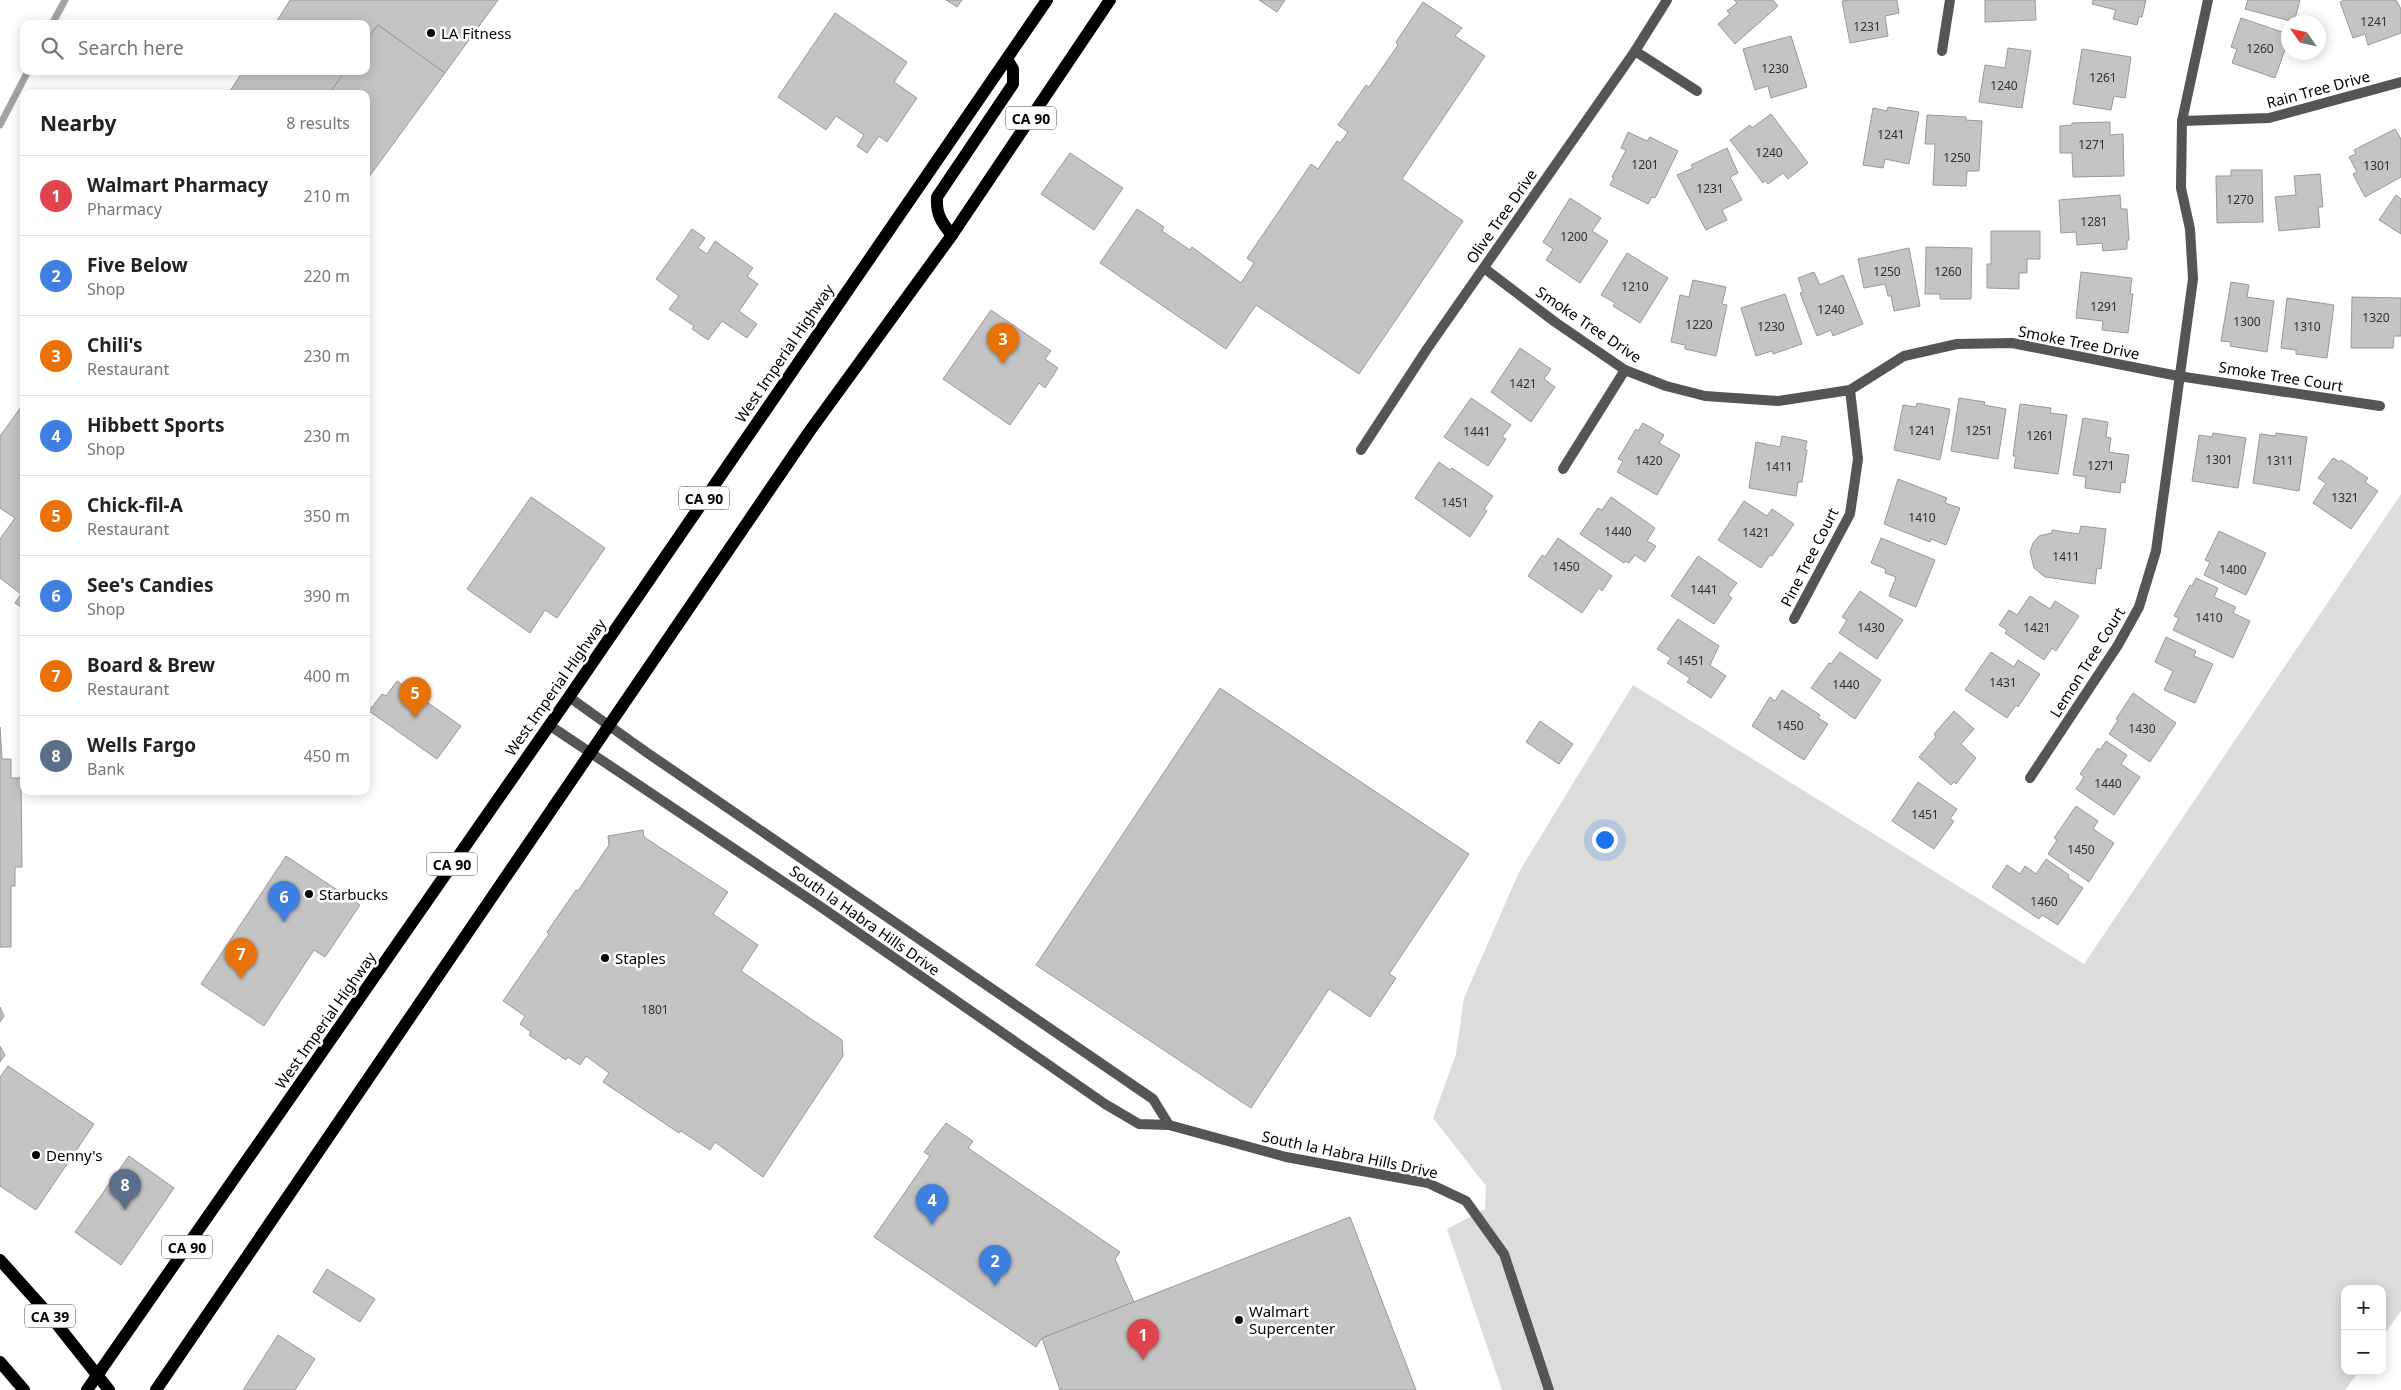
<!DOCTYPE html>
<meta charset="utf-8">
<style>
body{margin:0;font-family:"Noto Sans",sans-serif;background:#f2f2f2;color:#222}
.controls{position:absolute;right:15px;bottom:15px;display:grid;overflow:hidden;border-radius:10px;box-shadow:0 2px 12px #0003}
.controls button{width:45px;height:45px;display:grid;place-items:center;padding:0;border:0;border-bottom:1px solid #e0e0e0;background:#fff;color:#222;font:25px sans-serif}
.compass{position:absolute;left:2281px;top:15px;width:45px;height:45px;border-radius:50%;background:#fff;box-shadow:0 2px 12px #0003;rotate:304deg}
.you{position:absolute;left:1604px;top:839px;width:18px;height:18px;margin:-12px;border:4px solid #fff;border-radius:50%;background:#1a73e8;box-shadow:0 0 0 8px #1a73e833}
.badge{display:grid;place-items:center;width:32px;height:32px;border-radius:50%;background:#000;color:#fff;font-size:16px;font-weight:700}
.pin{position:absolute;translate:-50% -41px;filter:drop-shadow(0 1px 2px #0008)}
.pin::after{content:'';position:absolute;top:26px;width:18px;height:15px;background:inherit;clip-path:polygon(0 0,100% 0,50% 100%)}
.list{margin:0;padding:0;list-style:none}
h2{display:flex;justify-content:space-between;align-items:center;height:65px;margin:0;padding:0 20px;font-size:21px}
h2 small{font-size:16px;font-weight:400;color:#767676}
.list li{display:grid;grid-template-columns:32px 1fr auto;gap:15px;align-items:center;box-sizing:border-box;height:80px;padding:0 20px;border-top:1px solid #e0e0e0}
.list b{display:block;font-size:19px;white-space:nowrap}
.list p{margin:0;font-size:16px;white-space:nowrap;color:#767676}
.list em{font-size:16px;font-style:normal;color:#767676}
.icon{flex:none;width:28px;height:28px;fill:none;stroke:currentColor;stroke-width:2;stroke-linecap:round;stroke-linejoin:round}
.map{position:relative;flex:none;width:2401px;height:1390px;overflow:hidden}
.search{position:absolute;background:#fff;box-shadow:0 2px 12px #0003;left:20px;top:20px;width:350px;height:55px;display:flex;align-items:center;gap:12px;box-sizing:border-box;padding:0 18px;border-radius:10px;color:#767676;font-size:19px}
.panel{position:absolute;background:#fff;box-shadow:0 2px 12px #0003;left:20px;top:90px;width:350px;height:705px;border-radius:10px}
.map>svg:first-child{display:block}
</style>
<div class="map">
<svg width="2401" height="1390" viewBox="0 0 2401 1390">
<rect width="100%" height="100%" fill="#fff"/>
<polygon fill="#dcdcdc" points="2401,494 2401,1311 2382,1338 2382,1289 2345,1289 2345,1371 2359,1371 2345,1390 1502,1390 1447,1229 1485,1209 1486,1186 1433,1118 1456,1054 1464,998 1519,872 1633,685 2084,964"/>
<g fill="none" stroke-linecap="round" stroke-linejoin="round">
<g stroke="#a3a3a3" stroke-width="7">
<polyline points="52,24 65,0"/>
<polyline points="0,125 28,71"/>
</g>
</g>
<g fill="#c4c4c4" stroke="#999">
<polygon points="290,0 498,0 445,73 378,25 366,41 366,24 275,24"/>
<polygon points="946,0 962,0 957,7"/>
<polygon points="1259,0 1285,0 1277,12"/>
<polygon points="1734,0 1773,0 1778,6 1735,44 1718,24 1730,14 1727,11 1737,3"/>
<polygon points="1848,0 1897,0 1899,13 1885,16 1888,36 1850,43 1842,1"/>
<polygon points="1985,0 2035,0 2036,20 1985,22"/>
<polygon points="2093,0 2146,0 2142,17 2139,17 2137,25 2113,19 2116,10 2092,4"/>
<polygon points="2248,0 2300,0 2294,22 2245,9"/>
<polygon points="2345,0 2396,0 2401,9 2401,33 2368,45 2365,34 2353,38 2340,2"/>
<polygon points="1423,2 1462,28 1455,36 1485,56 1402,179 1463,221 1359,374 1256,305 1226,349 1100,263 1137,209 1164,227 1162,231 1190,250 1192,247 1241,283 1254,263 1247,258 1311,164 1318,169 1337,141 1340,143 1348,132 1338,125 1366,85 1369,87 1398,45 1396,42"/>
<polygon points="835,13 907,62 894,82 917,98 887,142 879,136 867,153 857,146 864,135 836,116 826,130 778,97"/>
<polygon points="2241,18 2288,34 2288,41 2275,78 2232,63 2237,49 2231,47"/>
<polygon points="378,25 445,73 366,181 366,94 329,94 345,71 366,71 366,41"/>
<polygon points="1791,36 1807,87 1771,98 1768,86 1755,90 1743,49"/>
<polygon points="2008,48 2031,51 2022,108 1979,102 1985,65 2005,68"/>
<polygon points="2082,49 2131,57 2125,98 2114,96 2111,110 2073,104"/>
<polygon points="243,71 345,71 329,94 228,94"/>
<polygon points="1888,107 1919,112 1909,164 1885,159 1883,168 1863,165 1873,108 1887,111"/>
<polygon points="1771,114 1808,163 1788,179 1783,173 1768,184 1765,180 1763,183 1730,140 1750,125 1752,128"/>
<polygon points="1927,115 1966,117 1966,120 1982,121 1979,171 1967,171 1966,186 1933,185 1935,144 1925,144"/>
<polygon points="2110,122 2110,135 2123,134 2124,176 2073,177 2072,153 2060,153 2060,126 2072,125 2072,123"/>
<polygon points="2395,129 2401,139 2401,177 2365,197 2353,174 2357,172 2349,157 2356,154 2354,150"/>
<polygon points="1628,132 1647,141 1650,137 1678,151 1655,198 1652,197 1648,204 1610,185 1614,178 1612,177 1626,150 1621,148"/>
<polygon points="1727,148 1738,173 1730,177 1742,200 1722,210 1727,220 1706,230 1677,175 1693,168 1691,165"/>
<polygon points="1070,153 1123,188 1094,230 1041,194"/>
<polygon points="2231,170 2262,170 2263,222 2217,223 2216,176 2231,176"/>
<polygon points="2320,174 2323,207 2318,207 2320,227 2279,231 2275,197 2296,195 2294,176"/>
<polygon points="2120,195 2121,209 2127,209 2129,240 2127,241 2127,249 2103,251 2102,243 2077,245 2076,232 2061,233 2059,200"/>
<polygon points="2396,195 2401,199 2401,234 2379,220"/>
<polygon points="1570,198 1601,218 1592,231 1608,241 1580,283 1546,260 1553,249 1543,242"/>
<polygon points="692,229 705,238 698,248 707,254 715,241 753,268 747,276 758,284 739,311 757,324 747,338 722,321 708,340 692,329 694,326 669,309 679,296 656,279"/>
<polygon points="1991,231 2040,231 2040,259 2027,259 2027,273 2019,273 2019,289 1987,288 1987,264 1991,264"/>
<polygon points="1926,247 1972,248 1971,299 1940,299 1940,294 1925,294"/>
<polygon points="1909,248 1920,306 1894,311 1891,296 1888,296 1885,284 1864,288 1858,259"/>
<polygon points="1627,253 1668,278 1640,323 1613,306 1615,303 1601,295"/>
<polygon points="1814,272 1820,285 1843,275 1863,324 1833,336 1831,330 1817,336 1800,293 1803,292 1798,278"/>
<polygon points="2081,272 2132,278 2130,294 2133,294 2128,333 2102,330 2103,321 2076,318"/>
<polygon points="1693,280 1726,287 1722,304 1727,305 1716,356 1685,349 1685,345 1671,342 1680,295 1689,297"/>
<polygon points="2231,282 2249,285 2247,297 2274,301 2267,352 2230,346 2231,342 2221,341"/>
<polygon points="1785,294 1802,344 1773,354 1772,351 1756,356 1741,308"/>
<polygon points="2352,297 2401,298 2401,336 2394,336 2393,348 2351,348"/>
<polygon points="2287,298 2334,305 2327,358 2296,354 2296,350 2281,348"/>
<polygon points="991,310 1051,351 1045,359 1058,368 1045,388 1039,383 1010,425 943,379"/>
<polygon points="1520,348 1551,369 1544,379 1555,387 1531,422 1491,392"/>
<polygon points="1471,398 1511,425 1502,437 1506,439 1488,466 1444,437"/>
<polygon points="1959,398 1985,402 1984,405 2006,409 1998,459 1951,451"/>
<polygon points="24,403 24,609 15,603 21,594 0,578 0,539 15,518 0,508 0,436"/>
<polygon points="1917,403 1950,409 1940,460 1894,450 1903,405 1916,407"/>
<polygon points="2020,404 2051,408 2050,413 2067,415 2058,474 2014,468 2016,456 2013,456"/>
<polygon points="2083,418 2108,422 2106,437 2111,438 2109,452 2129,455 2125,483 2121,482 2120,493 2085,488 2086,477 2073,475"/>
<polygon points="1643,423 1664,435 1659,443 1680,455 1657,495 1617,472 1623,461 1618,459 1636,429 1638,431"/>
<polygon points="2213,433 2246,438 2238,488 2192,481 2199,435 2212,437"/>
<polygon points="2276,433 2307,437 2299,491 2253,483 2260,434 2276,436"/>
<polygon points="1782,436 1807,441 1805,450 1807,450 1802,482 1798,482 1796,496 1749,488 1756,442 1780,447"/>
<polygon points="2333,458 2340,462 2341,460 2368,478 2365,482 2378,491 2351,529 2313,503 2326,483 2318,478"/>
<polygon points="1439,462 1450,470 1452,468 1493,496 1484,509 1487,511 1470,537 1415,498"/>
<polygon points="1898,479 1947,498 1945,503 1960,508 1946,545 1931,539 1930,542 1884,524"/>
<polygon points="531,497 605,548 557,618 545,610 530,633 467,589"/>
<polygon points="1611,497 1655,528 1647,541 1656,546 1645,562 1635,555 1629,563 1625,561 1624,563 1580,534 1598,508 1602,510"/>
<polygon points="1744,501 1767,516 1772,509 1794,524 1772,556 1770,555 1761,568 1718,540"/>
<polygon points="2081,526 2106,529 2101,569 2097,568 2095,584 2045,577 2034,568 2030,552 2033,543 2039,536 2052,533 2052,530 2079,534"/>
<polygon points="2219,531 2266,553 2246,595 2204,575 2210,562 2205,560"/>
<polygon points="1558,538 1612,576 1602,591 1599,588 1582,613 1528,576 1542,555 1545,557"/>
<polygon points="1881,538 1935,560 1916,607 1889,596 1896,577 1885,573 1886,569 1871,563"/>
<polygon points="1698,556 1737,583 1728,595 1732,598 1714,624 1671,596"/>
<polygon points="2196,578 2218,588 2214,597 2236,607 2233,613 2250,621 2233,658 2173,630 2179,618 2174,616 2190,585 2192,586"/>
<polygon points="1860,591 1903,620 1877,659 1839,633 1847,620 1842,617"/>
<polygon points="2030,596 2050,609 2055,601 2079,616 2056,651 2052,648 2044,660 2005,633 2007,630 1999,625 2009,610 2017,615"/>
<polygon points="1678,619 1719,646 1710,665 1726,676 1711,698 1687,682 1690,678 1667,663 1671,658 1657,649"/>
<polygon points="2166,637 2196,651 2194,656 2213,664 2195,703 2164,690 2173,671 2155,662"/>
<polygon points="1840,652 1881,680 1855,719 1811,688 1829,663 1831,664"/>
<polygon points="1991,652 2014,667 2018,660 2040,674 2018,707 2016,705 2007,718 1965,690"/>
<polygon points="397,681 461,726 437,759 369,711 382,694 386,696"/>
<polygon points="1220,688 1469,854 1389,974 1396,978 1370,1017 1329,989 1251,1108 1036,965"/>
<polygon points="1782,690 1820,715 1818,718 1828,724 1804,760 1752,726 1770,697 1775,701"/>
<polygon points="2133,693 2176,723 2150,762 2109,734 2118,720 2116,719"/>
<polygon points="1954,711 1974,729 1961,744 1976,758 1956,784 1954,782 1951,785 1919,757 1936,737 1934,734"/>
<polygon points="1540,721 1573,744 1559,764 1526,742"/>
<polygon points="0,727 2,759 11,759 11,778 21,778 22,867 15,867 15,886 11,886 11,947 0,947"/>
<polygon points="2106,741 2127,755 2121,764 2140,777 2114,815 2076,789 2084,777 2080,774 2098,748 2100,750"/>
<polygon points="1918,782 1957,809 1950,819 1954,821 1934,849 1892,821"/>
<polygon points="2076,806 2098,821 2093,829 2114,843 2089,882 2048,854 2057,840 2054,838"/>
<polygon points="643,830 644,837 728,892 713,914 758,945 741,971 842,1040 843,1056 763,1177 715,1142 710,1150 681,1131 679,1133 603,1082 609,1073 586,1056 580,1065 568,1057 566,1060 529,1035 531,1032 520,1024 525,1016 503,1001 549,934 547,932 576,890 578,891 609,845 608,836"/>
<polygon points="286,856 360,905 325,957 314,950 264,1026 201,984"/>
<polygon points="2046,859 2069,875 2068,878 2083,888 2058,925 2042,915 2039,919 1992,887 2007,865 2020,874 2025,866 2036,874"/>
<polygon points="0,1007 4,1016 0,1022"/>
<polygon points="0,1046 5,1055 0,1062"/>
<polygon points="8,1066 94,1124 36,1210 0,1186 0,1077"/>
<polygon points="946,1123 973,1141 968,1148 1120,1252 1115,1259 1134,1302 1042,1338 1036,1347 874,1237 930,1156 924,1152"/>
<polygon points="129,1156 174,1188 121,1265 75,1232"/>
<polygon points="1350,1217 1416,1390 1060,1390 1042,1338"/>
<polygon points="327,1269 375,1299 360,1322 313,1292"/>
<polygon points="278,1335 315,1359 295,1390 243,1390"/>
</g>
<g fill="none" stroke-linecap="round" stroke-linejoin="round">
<g stroke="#555" stroke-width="10">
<polyline points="1635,51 1697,91"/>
<polyline points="1942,51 1950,0"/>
<polyline points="2182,121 2269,118 2401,82"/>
<polyline points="1484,268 1555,322 1625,370 1666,386 1705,396 1778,401 1850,390 1904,356 1957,344 2012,343 2178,376 2380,406"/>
<polyline points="1361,450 1427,349 1635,51 1667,0"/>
<polyline points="1563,469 1625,370"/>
<polyline points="1794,619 1850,514 1858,459 1850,390"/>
<polyline points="569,697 646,752 1153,1099 1169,1125"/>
<polyline points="549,725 821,907 1105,1104 1139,1124 1169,1125 1286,1157 1428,1183 1466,1201 1504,1254 1549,1390"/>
<polyline points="2030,778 2118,645 2139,607 2156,551 2193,279 2190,229 2181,188 2182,121 2208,0"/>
</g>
<g stroke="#000" stroke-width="12">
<path d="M952 235C941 222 936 214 937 197L1013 84V69L1007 59"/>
<polyline points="0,1260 52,1318 109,1390"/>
<polyline points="0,1362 24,1390"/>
<polyline points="87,1390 569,697 1047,0"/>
<polyline points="156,1390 809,432 952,235 1110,0"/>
</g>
</g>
<g fill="#000" stroke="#fff" stroke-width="2">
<circle cx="431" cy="33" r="5"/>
<circle cx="309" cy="894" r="5"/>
<circle cx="605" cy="958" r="5"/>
<circle cx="36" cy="1155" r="5"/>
<circle cx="1239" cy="1320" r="5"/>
</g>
<g text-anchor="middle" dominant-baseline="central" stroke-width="5" stroke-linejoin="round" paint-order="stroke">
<g font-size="12" fill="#313131">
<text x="2374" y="21">1241</text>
<text x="1867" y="26">1231</text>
<text x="2260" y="48">1260</text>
<text x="1775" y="68">1230</text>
<text x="2103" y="77">1261</text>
<text x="2004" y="85">1240</text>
<text x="1891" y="134">1241</text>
<text x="2092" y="144">1271</text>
<text x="1769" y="152">1240</text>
<text x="1957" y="157">1250</text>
<text x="1645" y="164">1201</text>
<text x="2377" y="165">1301</text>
<text x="1710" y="188">1231</text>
<text x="2240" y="199">1270</text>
<text x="2094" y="221">1281</text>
<text x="1574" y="236">1200</text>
<text x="1887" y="271">1250</text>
<text x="1948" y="271">1260</text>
<text x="1635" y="286">1210</text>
<text x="2104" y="306">1291</text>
<text x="1831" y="309">1240</text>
<text x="2376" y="317">1320</text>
<text x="2247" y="321">1300</text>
<text x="1699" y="324">1220</text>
<text x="1771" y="326">1230</text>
<text x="2307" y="326">1310</text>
<text x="1523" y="383">1421</text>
<text x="1922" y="430">1241</text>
<text x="1979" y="430">1251</text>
<text x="1477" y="431">1441</text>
<text x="2040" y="435">1261</text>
<text x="2219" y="459">1301</text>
<text x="1649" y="460">1420</text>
<text x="2280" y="460">1311</text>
<text x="2101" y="465">1271</text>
<text x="1779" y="466">1411</text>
<text x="2345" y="497">1321</text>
<text x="1455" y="502">1451</text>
<text x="1922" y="517">1410</text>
<text x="1618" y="531">1440</text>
<text x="1756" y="532">1421</text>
<text x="2066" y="556">1411</text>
<text x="1566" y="566">1450</text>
<text x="2233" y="569">1400</text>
<text x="1704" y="589">1441</text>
<text x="2209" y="617">1410</text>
<text x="1871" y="627">1430</text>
<text x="2037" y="627">1421</text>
<text x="1691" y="660">1451</text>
<text x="2003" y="682">1431</text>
<text x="1846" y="684">1440</text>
<text x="1790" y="725">1450</text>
<text x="2142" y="728">1430</text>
<text x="2108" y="783">1440</text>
<text x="1925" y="814">1451</text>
<text x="2081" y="849">1450</text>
<text x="2044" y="901">1460</text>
<text x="655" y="1009">1801</text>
</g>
<g fill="#fff" stroke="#4c4c4c" stroke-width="1">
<rect x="1006" y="106.5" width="50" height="23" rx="4"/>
<rect x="679" y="486.5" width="50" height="23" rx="4"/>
<rect x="427" y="852.5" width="50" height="23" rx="4"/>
<rect x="162" y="1235.5" width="50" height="23" rx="4"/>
<rect x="25" y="1304.5" width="50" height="23" rx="4"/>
</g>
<g font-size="14" font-weight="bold" fill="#000">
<text x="1031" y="118">CA 90</text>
<text x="704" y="498">CA 90</text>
<text x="452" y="864">CA 90</text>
<text x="187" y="1247">CA 90</text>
<text x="50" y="1316">CA 39</text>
</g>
<g font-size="15" fill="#000" stroke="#fff" text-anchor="start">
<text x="441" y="33">LA Fitness</text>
<text x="319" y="894">Starbucks</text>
<text x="615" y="958">Staples</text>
<text x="46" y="1155">Denny's</text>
<text x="1249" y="1311">Walmart<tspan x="1249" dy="17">Supercenter</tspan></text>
</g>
<g font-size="15" fill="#000" stroke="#fff">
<text transform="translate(2318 89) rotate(-15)">Rain Tree Drive</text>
<text transform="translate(1501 216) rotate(-55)">Olive Tree Drive</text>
<text transform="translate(1589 324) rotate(34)">Smoke Tree Drive</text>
<text transform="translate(2079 342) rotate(11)">Smoke Tree Drive</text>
<text transform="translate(784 353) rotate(-56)">West Imperial Highway</text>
<text transform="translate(2281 376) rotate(9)">Smoke Tree Court</text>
<text transform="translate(1809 557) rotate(-63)">Pine Tree Court</text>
<text transform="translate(2087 662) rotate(-58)">Lemon Tree Court</text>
<text transform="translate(555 687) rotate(-55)">West Imperial Highway</text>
<text transform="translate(865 920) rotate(35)">South la Habra Hills Drive</text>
<text transform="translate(325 1020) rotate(-55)">West Imperial Highway</text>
<text transform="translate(1350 1154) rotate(12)">South la Habra Hills Drive</text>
</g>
</g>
</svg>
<div class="controls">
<button>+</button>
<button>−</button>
</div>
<svg class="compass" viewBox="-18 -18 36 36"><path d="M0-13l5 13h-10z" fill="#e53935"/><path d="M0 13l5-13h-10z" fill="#767676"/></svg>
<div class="you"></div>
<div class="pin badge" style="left:1143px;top:1360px;background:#e0444e">1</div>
<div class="pin badge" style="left:995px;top:1286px;background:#3f7fe0">2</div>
<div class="pin badge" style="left:1003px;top:364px;background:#e8710a">3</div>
<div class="pin badge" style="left:932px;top:1225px;background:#3f7fe0">4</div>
<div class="pin badge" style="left:415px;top:718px;background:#e8710a">5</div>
<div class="pin badge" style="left:284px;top:922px;background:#3f7fe0">6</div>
<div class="pin badge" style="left:241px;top:979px;background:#e8710a">7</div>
<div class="pin badge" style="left:125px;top:1210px;background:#5c6f8a">8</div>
<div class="search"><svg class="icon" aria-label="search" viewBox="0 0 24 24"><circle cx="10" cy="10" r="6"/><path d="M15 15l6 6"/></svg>Search here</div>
<section class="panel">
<h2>Nearby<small>8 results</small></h2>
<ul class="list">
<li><span class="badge" style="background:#e0444e">1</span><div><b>Walmart Pharmacy</b><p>Pharmacy</p></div><em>210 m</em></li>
<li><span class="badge" style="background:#3f7fe0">2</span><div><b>Five Below</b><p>Shop</p></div><em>220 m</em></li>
<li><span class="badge" style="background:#e8710a">3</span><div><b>Chili's</b><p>Restaurant</p></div><em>230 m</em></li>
<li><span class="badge" style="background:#3f7fe0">4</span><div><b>Hibbett Sports</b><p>Shop</p></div><em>230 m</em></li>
<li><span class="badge" style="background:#e8710a">5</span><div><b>Chick-fil-A</b><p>Restaurant</p></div><em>350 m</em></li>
<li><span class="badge" style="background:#3f7fe0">6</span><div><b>See's Candies</b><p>Shop</p></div><em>390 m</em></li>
<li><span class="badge" style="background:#e8710a">7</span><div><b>Board &amp; Brew</b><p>Restaurant</p></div><em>400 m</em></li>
<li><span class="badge" style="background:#5c6f8a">8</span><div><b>Wells Fargo</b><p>Bank</p></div><em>450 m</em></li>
</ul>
</section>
</div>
